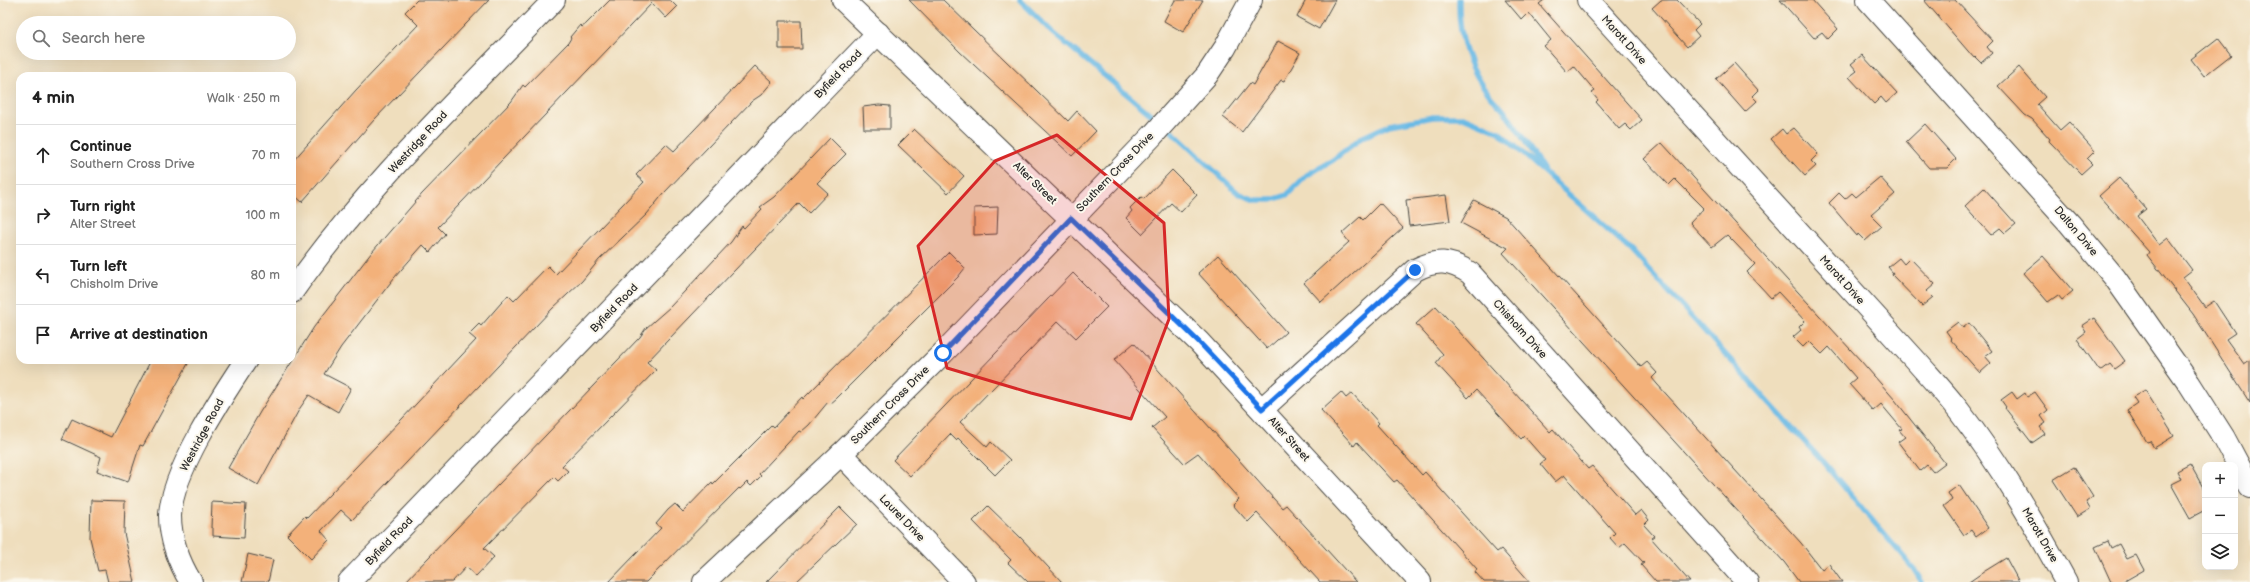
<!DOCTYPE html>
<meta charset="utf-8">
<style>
body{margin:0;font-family:"Balsamiq Sans",sans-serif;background:#f2f2f2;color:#222}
.controls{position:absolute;right:12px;bottom:12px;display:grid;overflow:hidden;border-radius:8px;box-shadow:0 4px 16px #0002}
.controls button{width:36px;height:36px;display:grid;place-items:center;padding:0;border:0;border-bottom:1px solid #e0e0e0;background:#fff;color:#222;font:20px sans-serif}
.stop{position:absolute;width:12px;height:12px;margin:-9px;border:3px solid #1a73e8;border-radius:50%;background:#fff}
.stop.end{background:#1a73e8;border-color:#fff;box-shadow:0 1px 4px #0008}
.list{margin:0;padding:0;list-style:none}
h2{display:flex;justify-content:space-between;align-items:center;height:52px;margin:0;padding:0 16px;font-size:17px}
h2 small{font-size:13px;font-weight:400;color:#767676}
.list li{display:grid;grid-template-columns:26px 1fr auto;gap:12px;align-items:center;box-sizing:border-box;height:60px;padding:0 16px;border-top:1px solid #e0e0e0}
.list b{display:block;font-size:15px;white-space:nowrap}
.list p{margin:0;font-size:13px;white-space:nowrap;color:#767676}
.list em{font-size:13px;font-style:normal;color:#767676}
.icon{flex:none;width:22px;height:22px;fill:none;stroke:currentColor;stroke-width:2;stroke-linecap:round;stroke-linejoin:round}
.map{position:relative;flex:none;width:2250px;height:582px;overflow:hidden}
.search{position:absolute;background:#fff;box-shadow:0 4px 16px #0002;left:16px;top:16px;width:280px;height:44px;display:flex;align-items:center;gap:10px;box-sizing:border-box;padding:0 14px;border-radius:22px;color:#767676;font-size:15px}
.panel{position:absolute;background:#fff;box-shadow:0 4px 16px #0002;left:16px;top:72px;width:280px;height:292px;border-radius:12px}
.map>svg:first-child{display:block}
</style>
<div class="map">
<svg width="2250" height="582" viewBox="0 0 2250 582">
<rect width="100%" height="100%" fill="#fbf7ec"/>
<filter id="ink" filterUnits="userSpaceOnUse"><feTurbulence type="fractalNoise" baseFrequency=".025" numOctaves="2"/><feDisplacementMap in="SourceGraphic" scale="8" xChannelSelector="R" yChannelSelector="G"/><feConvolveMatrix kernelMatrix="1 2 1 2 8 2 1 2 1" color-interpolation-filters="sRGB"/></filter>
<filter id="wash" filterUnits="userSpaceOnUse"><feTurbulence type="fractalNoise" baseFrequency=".012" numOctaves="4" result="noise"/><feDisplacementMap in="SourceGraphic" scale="16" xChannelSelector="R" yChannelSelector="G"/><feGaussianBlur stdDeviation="0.9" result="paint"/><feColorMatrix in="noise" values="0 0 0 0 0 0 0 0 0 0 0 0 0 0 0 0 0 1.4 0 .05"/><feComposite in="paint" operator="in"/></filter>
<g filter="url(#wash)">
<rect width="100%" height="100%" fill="#efdebd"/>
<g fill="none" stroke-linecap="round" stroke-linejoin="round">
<g stroke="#6abae5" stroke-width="5.5">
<polyline points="1020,0 1051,31 1160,122"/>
<path d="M1459 0C1458 37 1468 68 1491 97 1496 103 1503 108 1507 115 1520 132 1531 151 1543 169"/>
<polyline points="1167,127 1238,193 1255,200 1272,200 1287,195 1307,175 1333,160 1361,138 1389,125 1433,117 1463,117 1499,132 1631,250 1822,461 1913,568 1922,582"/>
</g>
</g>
<g id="blocks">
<g fill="#f3b17a">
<polygon points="417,0 489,0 374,120 302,202 292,193 292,162 356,90 418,25 405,12"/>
<polygon points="610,0 670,0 677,7 666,18 652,3 439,226 438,227 445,234 430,252 423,245 394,278 341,347 324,374 351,388 338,412 309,395 300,408 258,485 228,468 260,412 314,327 372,252 422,194 511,102 523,85 525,87 568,43 571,38 570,37 580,25 582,27 586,24"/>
<polygon points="909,0 943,0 1068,121 1077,111 1096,131 1072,156 960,52"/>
<polygon points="1175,0 1203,0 1183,32 1164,21"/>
<polygon points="1306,0 1335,0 1319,29 1297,17"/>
<polygon points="1505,0 1544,0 1539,4 1642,120 1631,130 1625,124 1619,129 1596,102 1598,100 1592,93 1595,91 1574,66 1567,72 1544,46 1551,40 1529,13 1522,20"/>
<polygon points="1661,0 1677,0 1700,24 1694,30 1699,36 1687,47 1652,8"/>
<polygon points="1780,0 1812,0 1838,29 1828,39 1822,32 1814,38"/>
<polygon points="1924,0 1955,0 1993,41 1987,47 1992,53 1981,63 1975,57 1974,58"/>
<polygon points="779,21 801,21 802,49 779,49"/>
<polygon points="2218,38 2231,55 2204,76 2191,59"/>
<polygon points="1278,41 1300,53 1284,81 1281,80 1242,132 1223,117 1250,83 1253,85"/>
<polygon points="1862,55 1897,93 1886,103 1881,97 1874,104 1849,77 1857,71 1851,64"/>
<polygon points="1734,63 1758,90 1752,96 1757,101 1745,112 1716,79"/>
<polygon points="755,66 772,82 761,95 752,101 664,193 647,214 599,260 582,281 553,308 352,520 341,510 321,531 329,540 311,559 287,535 305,516 307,518 402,419 476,340 469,334 479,324 481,326 508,295 514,301 548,266 556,274 644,182 636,175 666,144 674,151"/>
<polygon points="2019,67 2045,97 2037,104 2060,130 2069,122 2095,151 2087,159 2092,164 2081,174 2049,141 2050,139 2032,119 2025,115 1998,86"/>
<polygon points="879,105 890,106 890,129 864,129 863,107"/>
<polygon points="1925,124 1956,159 1947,168 1929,168 1906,142"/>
<polygon points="1794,128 1818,154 1811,161 1816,166 1805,176 1771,139 1782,129 1786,134"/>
<polygon points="914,129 964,176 948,193 898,145"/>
<polygon points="830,138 846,154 817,183 828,193 809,213 799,203 647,362 656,370 562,466 568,471 558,481 554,477 484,548 494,557 476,576 466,567 452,582 405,582 640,337 646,328 670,307 731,242 742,226 744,228 762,209 760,207 774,197"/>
<polygon points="1662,143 1861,361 1895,400 1945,463 1933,472 1927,465 1920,471 1898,442 1905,437 1899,430 1902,429 1881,404 1873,411 1849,384 1856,378 1829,347 1822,354 1809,341 1803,347 1793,337 1801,330 1799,327 1805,321 1778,292 1771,298 1747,272 1755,264 1733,241 1727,235 1712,247 1690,223 1704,208 1675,179 1669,185 1644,159"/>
<polygon points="1172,170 1197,195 1181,212 1171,203 1142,234 1126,218 1132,211 1130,208 1141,197 1144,199"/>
<polygon points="1880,177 1895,194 1871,215 1882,226 1865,241 1858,234 1857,236 1829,203 1839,193 1845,199 1852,193 1856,197"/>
<polygon points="2119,178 2146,209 2137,216 2159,245 2168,238 2192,270 2183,277 2205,307 2214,301 2235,333 2226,339 2244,364 2250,360 2250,403 2193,314 2147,255 2149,252 2099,196"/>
<polygon points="1984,188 2016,224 2005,233 2000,228 1991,235 1965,206"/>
<polygon points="1446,195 1450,221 1409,226 1406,200"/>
<polygon points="1474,200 1506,217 1641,367 1647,362 1657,373 1652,378 1657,384 1801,543 1822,570 1829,564 1842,582 1799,582 1784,562 1503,253 1508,248 1461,223"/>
<polygon points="1380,203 1403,228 1321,302 1304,283 1349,242 1342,233 1360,217 1363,220"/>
<polygon points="998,207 997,234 974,235 974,208"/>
<polygon points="949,252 965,268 958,277 837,398 830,404 828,402 809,425 801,432 799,431 759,474 761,476 751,486 747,482 740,489 739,488 646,582 609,582 661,528 656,524 668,510 675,504 683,512 712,482 713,484 772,425 774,427 802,397 803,399"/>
<polygon points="1218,255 1286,332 1267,349 1198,273"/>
<polygon points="2043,256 2073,291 2062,300 2058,295 2048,302 2023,273"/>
<polygon points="1899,258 1904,264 1910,258 1935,284 1927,291 1933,297 1922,306 1892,275 1893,273 1888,267"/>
<polygon points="1073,273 1107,307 1076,338 1058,321 960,422 987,447 991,442 1010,460 995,475 958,438 956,440 950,434 910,476 893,460"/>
<polygon points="1436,306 1550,432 1553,429 1588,469 1592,466 1635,515 1641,510 1649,520 1644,525 1654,536 1651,538 1690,582 1656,582 1641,565 1644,563 1625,543 1619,548 1610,538 1615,533 1564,475 1555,482 1540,464 1545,460 1524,436 1521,439 1476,390 1468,398 1436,363 1443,354 1416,324"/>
<polygon points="2094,318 2125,361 2114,369 2110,364 2101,371 2099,370 2077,339 2086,332 2082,326"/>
<polygon points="1958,322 1963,328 1969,323 1992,351 1985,356 1991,363 1980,373 1950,339 1951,338 1946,331"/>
<polygon points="1134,343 1282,508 1286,505 1356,582 1320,582 1257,513 1248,522 1233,505 1239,499 1198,453 1184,463 1152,428 1165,417 1114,360"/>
<polygon points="151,360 190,360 143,446 140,445 128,482 97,471 101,457 62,439 72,419 111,437"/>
<polygon points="2145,390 2174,436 2154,448 2150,441 2147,442 2127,410 2137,403 2133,397"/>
<polygon points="1341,392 1346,398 1352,393 1379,423 1377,425 1422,475 1425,472 1497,552 1501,549 1530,582 1484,582 1475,572 1477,569 1397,480 1394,482 1357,442 1354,446 1321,410"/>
<polygon points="2012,392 2017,399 2025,393 2027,397 2035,392 2048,410 2041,416 2046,423 2040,427 2045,434 2032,443 2005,408 2006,407 2001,400"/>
<polygon points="2190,464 2205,491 2205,510 2190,518 2171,484 2181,479 2177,471"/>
<polygon points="2074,467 2093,497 2086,502 2090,509 2077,517 2053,480"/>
<polygon points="1959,485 1988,528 1976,537 1971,530 1964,535 1944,506 1952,500 1948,493"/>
<polygon points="91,500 125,501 124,533 135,582 108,582 105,570 98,571 90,538"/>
<polygon points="212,502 246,504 244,538 213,536 213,528 211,528"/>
<polygon points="988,506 1021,538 1062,582 1028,582 1008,563 1011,560 973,521"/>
<polygon points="840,507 857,524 837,543 796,582 766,582"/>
<polygon points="2108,541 2111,548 2119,544 2127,559 2136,555 2144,570 2123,582 2111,582 2095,547"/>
<polygon points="248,554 273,560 268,582 242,582"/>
<polygon points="2006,558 2019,582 1969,582 1985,571"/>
</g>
</g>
</g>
<g filter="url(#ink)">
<use href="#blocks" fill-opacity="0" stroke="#484641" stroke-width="1"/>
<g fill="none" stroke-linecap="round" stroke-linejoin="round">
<g stroke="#484641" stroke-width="24">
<g id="minor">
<polyline points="843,0 1199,342 1420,582"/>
<path d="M1588 0 1917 362C1931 378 1946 394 1959 411 2000 464 2034 523 2066 582"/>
<polyline points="1868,0 2070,224 2115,278 2189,383 2224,438 2250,487"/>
<path d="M292 292C367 185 464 94 554 0"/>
<path d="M1262 409 1415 270C1436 259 1450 260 1470 273L1747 582"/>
<polyline points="841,454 964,582"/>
<path d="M191 582C179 563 170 538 170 516 171 473 222 396 246 360"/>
<polyline points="349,582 878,33"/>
<polyline points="704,582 841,454 943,353 1153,135 1207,75 1225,48 1251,0"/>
</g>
</g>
<use href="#minor" stroke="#fff" stroke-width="22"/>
</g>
</g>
<g fill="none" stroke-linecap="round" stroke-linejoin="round" filter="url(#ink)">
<polyline stroke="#1a73e8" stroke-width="5" points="943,353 1071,218 1199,342 1262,409 1415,270"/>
</g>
<path fill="#d62828" fill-opacity="0.2" stroke="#d62828" stroke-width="3" stroke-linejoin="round" d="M1057 135 1164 223 1169 319 1131 419 1031 393 947 368 918 246 995 161Z"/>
<g text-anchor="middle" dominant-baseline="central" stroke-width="4" stroke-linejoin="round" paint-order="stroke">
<g font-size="11" fill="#2b2b2b" stroke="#fbf7ec">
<text transform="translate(1624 40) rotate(48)">Marott Drive</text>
<text transform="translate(838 74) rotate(-46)">Byfield Road</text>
<text transform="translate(418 142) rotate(-47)">Westridge Road</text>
<text transform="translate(1115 172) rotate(-46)">Southern Cross Drive</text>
<text transform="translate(1035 183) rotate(44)">Alter Street</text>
<text transform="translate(2076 231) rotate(50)">Dalton Drive</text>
<text transform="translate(1842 280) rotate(48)">Marott Drive</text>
<text transform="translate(614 308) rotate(-46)">Byfield Road</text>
<text transform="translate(1520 329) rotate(48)">Chisholm Drive</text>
<text transform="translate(890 405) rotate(-45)">Southern Cross Drive</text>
<text transform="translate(202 435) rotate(-62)">Westridge Road</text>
<text transform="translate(1289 439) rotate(48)">Alter Street</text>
<text transform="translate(902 518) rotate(46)">Laurel Drive</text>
<text transform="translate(2040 535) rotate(60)">Marott Drive</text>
<text transform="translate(389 541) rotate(-46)">Byfield Road</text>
</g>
</g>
</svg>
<div class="controls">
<button>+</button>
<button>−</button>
<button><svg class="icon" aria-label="layers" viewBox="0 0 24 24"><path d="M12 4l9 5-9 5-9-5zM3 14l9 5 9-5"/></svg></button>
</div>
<div class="stop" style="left:943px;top:353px"></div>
<div class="stop end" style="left:1415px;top:270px"></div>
<div class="search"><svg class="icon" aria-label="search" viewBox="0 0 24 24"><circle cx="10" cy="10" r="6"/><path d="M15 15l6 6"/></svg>Search here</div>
<section class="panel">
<h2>4 min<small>Walk · 250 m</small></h2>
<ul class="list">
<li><svg class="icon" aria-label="ahead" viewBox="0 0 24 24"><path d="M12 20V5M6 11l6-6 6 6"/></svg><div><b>Continue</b><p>Southern Cross Drive</p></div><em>70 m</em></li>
<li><svg class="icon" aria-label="right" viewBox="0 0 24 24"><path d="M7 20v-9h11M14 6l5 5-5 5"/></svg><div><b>Turn right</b><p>Alter Street</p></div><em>100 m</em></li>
<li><svg class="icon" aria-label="left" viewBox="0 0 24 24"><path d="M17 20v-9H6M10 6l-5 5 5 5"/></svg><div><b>Turn left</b><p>Chisholm Drive</p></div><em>80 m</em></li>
<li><svg class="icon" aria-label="arrive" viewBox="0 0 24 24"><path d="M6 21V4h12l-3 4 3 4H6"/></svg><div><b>Arrive at destination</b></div></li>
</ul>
</section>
</div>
